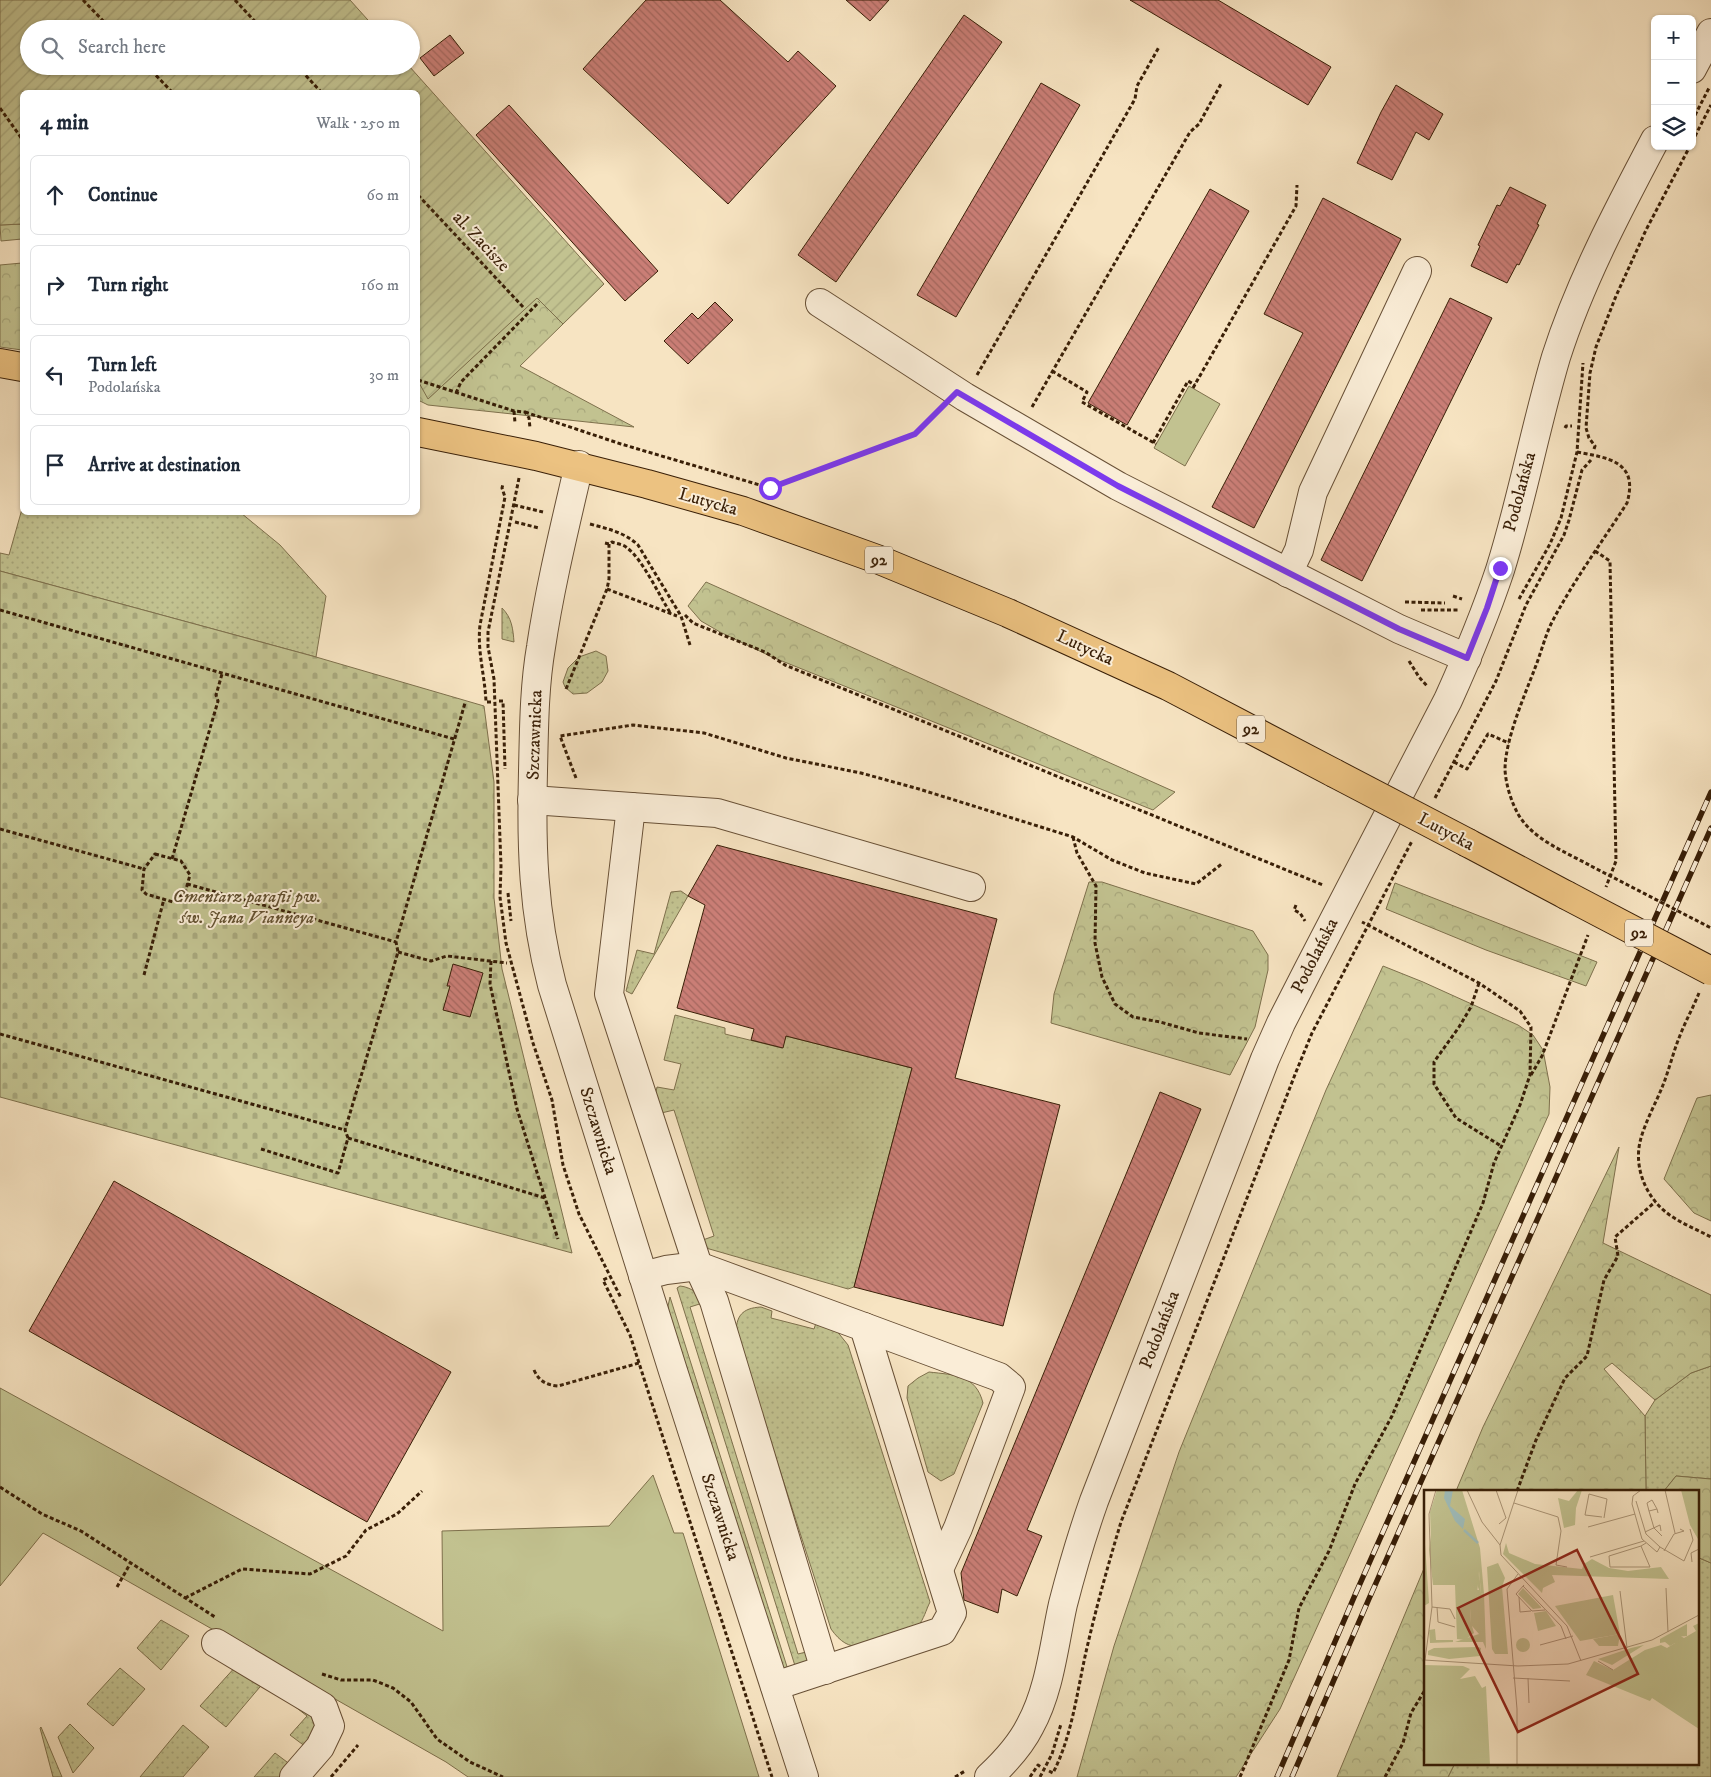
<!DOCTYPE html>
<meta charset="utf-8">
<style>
body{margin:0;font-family:"IM FELL DW Pica",serif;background:#f2f2f3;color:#1f2937}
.controls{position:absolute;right:15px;top:15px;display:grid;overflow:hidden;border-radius:8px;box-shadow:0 1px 4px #0004}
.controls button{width:45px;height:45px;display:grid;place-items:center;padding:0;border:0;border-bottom:1px solid #e0e1e3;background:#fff;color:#1f2937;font:25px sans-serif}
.stop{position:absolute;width:15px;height:15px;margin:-11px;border:4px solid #7c3aed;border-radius:50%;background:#fff}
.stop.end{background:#7c3aed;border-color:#fff;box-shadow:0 1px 5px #0008}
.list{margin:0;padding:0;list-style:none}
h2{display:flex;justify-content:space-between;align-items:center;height:65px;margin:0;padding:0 20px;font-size:21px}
h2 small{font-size:16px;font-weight:400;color:#747a83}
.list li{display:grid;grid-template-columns:32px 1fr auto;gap:15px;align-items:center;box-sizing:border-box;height:80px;margin:0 10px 10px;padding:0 10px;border:1px solid #e0e1e3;border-radius:8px}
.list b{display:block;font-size:19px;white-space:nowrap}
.list p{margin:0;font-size:16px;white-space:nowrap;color:#747a83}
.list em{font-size:16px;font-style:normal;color:#747a83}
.icon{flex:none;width:28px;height:28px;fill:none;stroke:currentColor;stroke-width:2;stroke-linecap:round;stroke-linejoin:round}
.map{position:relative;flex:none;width:1711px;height:1777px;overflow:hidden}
.search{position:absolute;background:#fff;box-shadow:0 1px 4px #0004;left:20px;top:20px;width:400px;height:55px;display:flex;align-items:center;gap:12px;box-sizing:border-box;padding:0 18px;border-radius:28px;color:#747a83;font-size:19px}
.panel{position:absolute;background:#fff;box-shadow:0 1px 4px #0004;left:20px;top:90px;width:400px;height:425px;border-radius:8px}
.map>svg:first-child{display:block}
</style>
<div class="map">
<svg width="1711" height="1777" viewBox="0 0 1711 1777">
<defs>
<pattern id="grass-dots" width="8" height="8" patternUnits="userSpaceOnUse" patternTransform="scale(1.25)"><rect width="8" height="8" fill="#c2c290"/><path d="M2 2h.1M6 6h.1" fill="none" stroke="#a7a67b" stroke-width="1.8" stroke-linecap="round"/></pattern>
<pattern id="forest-crowns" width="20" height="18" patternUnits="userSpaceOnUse" patternTransform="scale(1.25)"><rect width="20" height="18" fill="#c2c290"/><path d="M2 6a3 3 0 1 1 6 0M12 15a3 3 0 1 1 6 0" fill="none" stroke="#a7a67b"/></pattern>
<pattern id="cemetery-stones" width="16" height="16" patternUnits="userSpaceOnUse" patternTransform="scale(1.25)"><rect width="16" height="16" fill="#c2c290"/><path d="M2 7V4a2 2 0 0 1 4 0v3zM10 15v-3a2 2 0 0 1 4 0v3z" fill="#a7a67b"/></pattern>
<pattern id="garden-furrows" width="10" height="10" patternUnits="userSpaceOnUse" patternTransform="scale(1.25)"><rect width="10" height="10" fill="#c2c290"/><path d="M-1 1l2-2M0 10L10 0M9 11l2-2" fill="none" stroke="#a7a67b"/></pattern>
<pattern id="building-back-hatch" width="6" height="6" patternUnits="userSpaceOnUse" patternTransform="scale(1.25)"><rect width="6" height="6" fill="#ca7e76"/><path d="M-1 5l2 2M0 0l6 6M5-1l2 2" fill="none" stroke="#a5675f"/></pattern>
</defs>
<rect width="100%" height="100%" fill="#f7e4c2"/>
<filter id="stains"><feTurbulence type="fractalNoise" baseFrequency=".004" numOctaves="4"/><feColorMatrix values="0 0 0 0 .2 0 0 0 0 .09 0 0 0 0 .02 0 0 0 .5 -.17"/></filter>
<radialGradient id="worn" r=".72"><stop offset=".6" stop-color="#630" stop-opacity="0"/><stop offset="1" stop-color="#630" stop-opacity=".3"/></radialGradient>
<g fill="url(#grass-dots)" stroke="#7e704c">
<polygon points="22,509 22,512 241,513 280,545 326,596 316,657 0,571 0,553 9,555"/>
<path d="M502 608C512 618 513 629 514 642L502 639Z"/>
<polygon points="596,651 606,656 608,671 602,682 587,693 573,694 565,687 563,682 568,668 579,657"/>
<polygon points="681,891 688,896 632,994 626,991 637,950 654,954 671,892"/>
<polygon points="675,1015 725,1028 725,1034 782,1048 786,1036 912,1068 854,1287 848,1289 706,1248 700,1241 714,1236 674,1110 657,1114 655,1096 657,1087 674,1090 681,1064 664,1060"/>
<path d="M680 1286C691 1287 699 1294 706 1302L690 1307 798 1654 814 1650 812 1660 796 1669 677 1288Z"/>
<polygon points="670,1297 789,1673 787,1674 775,1655 670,1318 668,1306"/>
<path d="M761 1307 772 1311 771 1318 814 1329 816 1323 836 1330 848 1345 930 1602C926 1610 924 1619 918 1626 912 1632 900 1634 892 1636 866 1646 850 1656 831 1629L736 1334C736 1316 742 1308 761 1307Z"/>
<polygon points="1711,1366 1711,1479 1676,1476 1664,1491 1646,1491 1645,1416 1655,1400 1691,1373"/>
<path d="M929 1372C955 1375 976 1375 983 1403L954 1474 941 1481 928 1472 907 1398 908 1386 918 1378Z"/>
<polygon points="1697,1557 1711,1563 1711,1777 1448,1777 1455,1763 1697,1763"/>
<polygon points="161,1620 189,1636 161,1670 137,1648"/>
<polygon points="237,1665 265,1681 226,1727 200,1706"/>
<polygon points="120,1668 145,1689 113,1726 87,1704"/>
<polygon points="293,1705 306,1706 318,1726 306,1747 290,1735 307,1716"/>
<polygon points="70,1724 94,1748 73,1773 58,1737"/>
<polygon points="183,1725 209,1747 183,1777 140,1777"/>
<polygon points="41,1727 62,1777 53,1777 40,1728"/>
<polygon points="275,1753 291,1765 280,1777 254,1777"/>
</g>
<g fill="url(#forest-crowns)" stroke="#7e704c">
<polygon points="22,224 22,239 1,241 0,225"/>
<polygon points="22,263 22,350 0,347 0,265"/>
<polygon points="537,297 563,324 520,366 634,427 428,405 418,400 418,381 429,398"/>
<polygon points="706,582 1175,792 1153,810 772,657 720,632 701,621 688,606"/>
<polygon points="1089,882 1102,882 1253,931 1268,955 1268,970 1255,1027 1230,1075 1051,1023 1054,994"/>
<polygon points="1395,883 1597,962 1586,986 1486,950 1386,909"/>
<polygon points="1383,966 1423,982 1518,1025 1533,1035 1543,1050 1550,1087 1549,1114 1280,1709 1236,1777 1077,1777 1114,1646 1179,1452 1326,1090"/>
<polygon points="1711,1095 1711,1221 1694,1213 1664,1179 1697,1098"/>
<polygon points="1619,1147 1603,1243 1711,1295 1711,1366 1691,1373 1655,1400 1612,1363 1604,1369 1645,1416 1646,1491 1456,1491 1483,1427"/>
<polygon points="1676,1476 1711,1479 1711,1563 1697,1557 1697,1491 1664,1491"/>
<polygon points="1425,1566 1425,1763 1455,1763 1448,1777 1337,1777"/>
</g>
<polygon fill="url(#cemetery-stones)" stroke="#7e704c" points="0,571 316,657 484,706 494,782 494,898 502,969 572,1253 0,1097"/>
<g fill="#c2c290" stroke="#7e704c">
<polygon points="1189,386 1220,404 1185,466 1154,448"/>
<polygon points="0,1388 443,1631 442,1531 609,1526 653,1475 674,1533 683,1533 759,1777 468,1777 446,1762 43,1533 0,1586"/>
</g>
<polygon fill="url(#garden-furrows)" stroke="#7e704c" points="0,0 350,0 376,29 29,29 29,66 409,66 604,284 563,324 537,298 428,399 418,381 418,92 22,92 22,224 0,225"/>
<g fill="url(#building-back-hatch)" stroke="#391f07">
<polygon points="646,0 720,0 788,62 798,51 836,86 728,204 583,69"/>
<polygon points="846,0 889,0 870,21"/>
<polygon points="1130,0 1218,0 1331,67 1308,105"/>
<polygon points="964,15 1002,42 836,282 798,255"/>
<polygon points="450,35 464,53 434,76 420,58"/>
<polygon points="1041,83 1080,105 956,317 917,295"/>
<polygon points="1396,85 1443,114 1429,140 1416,132 1392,180 1357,163 1381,112"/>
<polygon points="509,105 658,271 625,301 476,135"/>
<polygon points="1510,187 1546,205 1537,224 1539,225 1519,265 1517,264 1507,283 1471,266 1480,246 1478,245 1497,205 1500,206"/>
<polygon points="1210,189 1249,211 1127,425 1088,403"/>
<polygon points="1323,198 1401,239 1254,528 1212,507 1303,333 1264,314"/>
<polygon points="1450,298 1492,318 1362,581 1321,560"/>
<polygon points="715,302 733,320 688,364 664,341 692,313 698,319"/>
<polygon points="717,845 997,919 955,1078 1060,1105 1003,1326 854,1287 912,1068 786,1036 783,1048 751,1040 754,1029 677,1008 705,905 688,896"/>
<polygon points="453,964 483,973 470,1017 443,1010 450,986 447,986"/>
<polygon points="1160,1092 1201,1109 1027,1530 1042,1536 1017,1596 1002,1589 998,1613 964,1600 961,1573"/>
<polygon points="114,1181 451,1372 367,1522 29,1331"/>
</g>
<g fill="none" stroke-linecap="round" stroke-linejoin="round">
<g stroke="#685036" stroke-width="30">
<g id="minor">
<polyline points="1692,69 1711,33"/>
<polyline points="820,303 965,397 1118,486 1399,629 1467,658"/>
<path d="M579 465C565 526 550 586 541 647 534 688 534 730 533 771 531 847 533 912 552 985L673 1371 804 1777"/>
<polyline points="1288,573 1299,550 1313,492 1417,271"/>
<polyline points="532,800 717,813 971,887"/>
<polyline points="631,807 609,994 698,1266 714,1301 825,1670"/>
<polyline points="643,1276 666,1270 698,1266 864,1327 952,1613 942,1631 775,1686"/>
<polyline points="864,1327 999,1377 1011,1387 958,1528 939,1569"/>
<polyline points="216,1643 323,1707 330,1726 320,1747 294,1777"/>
<path d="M989 1777C1005 1762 1020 1746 1030 1726 1050 1690 1054 1644 1063 1604 1072 1569 1082 1535 1094 1501L1265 1059 1281 1023 1308 970 1448 700C1467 658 1485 615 1500 570 1522 500 1535 428 1556 357 1580 282 1618 210 1655 140"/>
</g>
</g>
<g stroke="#391f07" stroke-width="30">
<g id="major">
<polyline points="0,363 22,367"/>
<polyline points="418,432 536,456 647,484 743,511 877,559 1008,613 1168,686 1334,773"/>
<polyline points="1468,843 1566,895"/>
</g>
</g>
<g stroke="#391f07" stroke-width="3" stroke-dasharray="4 2.5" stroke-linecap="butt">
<polyline points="83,0 111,29"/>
<polyline points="235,0 262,29"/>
<polyline points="147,66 172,92"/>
<polyline points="297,66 321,92"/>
<polyline points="0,108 22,139"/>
<polyline points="1692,121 1709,88"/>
<polyline points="1692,142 1711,105"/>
<polyline points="418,195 524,308"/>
<polyline points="1052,371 1087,392 1082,402 1156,444"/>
<polyline points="977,375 1135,99 1137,86 1159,47"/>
<polyline points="418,380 514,411 525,412 529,418 530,428"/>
<polyline points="1193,388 1296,206 1297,185"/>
<polyline points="456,393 461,382 539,302"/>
<polyline points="1032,407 1190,132 1199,124 1221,84"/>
<polyline points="514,411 515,423"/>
<polyline points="525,412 621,444 770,488 915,434 940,409"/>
<polyline points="1565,428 1566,426 1572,426"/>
<polyline points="1153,443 1188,381 1195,385"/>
<polyline points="1594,449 1595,446 1589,438 1586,428 1590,373 1596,347 1616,296 1646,230 1690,146"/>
<path d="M1577 452C1608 458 1639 461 1627 503 1602 542 1574 580 1552 622 1545 636 1541 653 1535 668 1524 697 1505 740 1505 770 1506 785 1511 801 1518 814 1533 840 1566 852 1591 866"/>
<polyline points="519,478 488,632 488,647 494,679 501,866 500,897 506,943 533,1043 552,1100 563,1165 579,1214 621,1298"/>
<polyline points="514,505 543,512"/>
<polyline points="515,522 539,528"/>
<path d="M590 524C608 529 624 532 638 545L681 616 690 645"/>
<path d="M605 543 609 544 612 542C617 544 623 544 627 548 642 558 660 597 671 614"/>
<polyline points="1595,551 1610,561 1616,861 1606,887"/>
<polyline points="607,589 677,616"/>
<polyline points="1453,596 1462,599"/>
<polyline points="1519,599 1550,544 1561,518 1577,452 1583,363"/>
<polyline points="1405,602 1445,603"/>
<polyline points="0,610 454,739"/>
<polyline points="1421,610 1458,610"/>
<polyline points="685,615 693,623 765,652 785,665 1323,885"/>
<polyline points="1409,661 1419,677 1427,686"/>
<polyline points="566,689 607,589 609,579 609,544"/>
<polyline points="499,701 503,701 505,769"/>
<path d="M491 702H486C485 676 477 651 480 625L505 497 502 488 503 484"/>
<polyline points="1454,762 1467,769 1488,734 1509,743"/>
<polyline points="576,778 560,736 633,725 704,733 786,758 861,773 919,789 1073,837 1112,860 1145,873 1196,884 1223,863"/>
<polyline points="1435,798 1496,681 1526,605 1564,535 1569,520 1582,470 1591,460"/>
<polyline points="0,829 144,869"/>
<polyline points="1073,837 1077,853 1096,886 1095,943 1102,977 1115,1004 1133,1017 1160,1022 1199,1033 1247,1039"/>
<polygon points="155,854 181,861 190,875 185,893 173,902 146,894 142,890 144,869"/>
<polyline points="172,859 218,701 216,695 222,674"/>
<polyline points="187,884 396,942"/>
<polyline points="508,893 511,921"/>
<polyline points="1296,905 1294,910 1300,913 1305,921"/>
<polyline points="398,952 431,961 447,956 507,963"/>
<polyline points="491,961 490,984 517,1109 558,1239"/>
<polyline points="144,975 164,899"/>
<polyline points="1479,983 1471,1007 1459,1027 1434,1062 1434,1084 1456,1118 1501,1146"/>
<path d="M1699 993C1693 1008 1685 1022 1679 1038 1673 1053 1669 1070 1663 1085 1656 1103 1644 1124 1640 1142 1634 1168 1646 1197 1667 1213 1680 1223 1696 1229 1711 1237"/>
<polyline points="0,1034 345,1130"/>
<polyline points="1531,1075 1542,1056 1588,935"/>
<polyline points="348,1138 545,1198"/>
<polyline points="261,1149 338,1173 348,1138 345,1130 398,952 396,942 465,703"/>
<polyline points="607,1278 603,1280 630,1335 772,1777"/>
<path d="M534 1370C539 1381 546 1385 558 1386L639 1363"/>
<polyline points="0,1487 42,1514 81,1531 215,1617"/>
<polyline points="1517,1491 1536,1440 1565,1378 1587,1356 1604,1280 1618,1256 1615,1237 1655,1202"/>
<polyline points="117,1587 130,1564"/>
<polyline points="185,1598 242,1569 310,1574 346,1556 366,1530 397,1514 422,1491"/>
<polyline points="322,1674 341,1680 373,1680 393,1688 411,1702 437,1739 470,1762 503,1777"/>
<path d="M1049 1771 1053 1773C1072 1736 1077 1692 1086 1652 1096 1608 1108 1565 1121 1522L1296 1072 1312 1033 1412 841"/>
<polyline points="331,1777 358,1745"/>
<polyline points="955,1777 965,1771"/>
<polyline points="1030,1777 1038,1765 1041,1767"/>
<polyline points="1040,1777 1052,1754 1061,1724"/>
<polyline points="1240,1777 1289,1660 1299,1608 1329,1551 1355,1484 1392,1416 1483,1203 1494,1163 1520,1105 1530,1075 1531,1027 1520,1011 1479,983 1362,922"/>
<polyline points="1385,1777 1403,1743 1411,1713 1425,1690"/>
</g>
<use href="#minor" stroke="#faedd7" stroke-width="28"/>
<use href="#major" stroke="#ecc281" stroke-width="28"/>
<g stroke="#391f07" stroke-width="5.5">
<g id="rail">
<polyline points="1277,1777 1355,1595 1711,792"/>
<polyline points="1292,1777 1368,1601 1711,828"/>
</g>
</g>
<use href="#rail" stroke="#faedd7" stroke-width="4" stroke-dasharray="11" stroke-linecap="butt"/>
<g stroke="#391f07" stroke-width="30" stroke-linecap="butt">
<g id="major-bridge">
<polyline points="1334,773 1468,843"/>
<polyline points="1566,895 1711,971"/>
</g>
</g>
<polyline stroke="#391f07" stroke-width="3" stroke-dasharray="4 2.5" stroke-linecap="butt" points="1591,866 1711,928"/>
<use href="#major-bridge" stroke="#ecc281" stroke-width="28"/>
</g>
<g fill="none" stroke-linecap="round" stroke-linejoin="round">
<polyline stroke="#7c3aed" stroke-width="6" points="770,488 915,434 957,392 1118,486 1399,629 1467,658 1487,608 1500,568"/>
</g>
<g text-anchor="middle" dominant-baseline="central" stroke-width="4" stroke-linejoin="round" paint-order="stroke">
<g fill="#faedd7" stroke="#735d45" stroke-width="1">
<rect x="865" y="546.5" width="28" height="27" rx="4"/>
<rect x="1237" y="715.5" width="28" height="27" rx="4"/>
<rect x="1625" y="919.5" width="28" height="27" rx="4"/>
</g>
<g font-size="16" font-weight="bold" fill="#391f07">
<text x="879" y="560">92</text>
<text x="1251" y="729">92</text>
<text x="1639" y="933">92</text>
</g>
<g font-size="18" fill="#391f07" stroke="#faedd7">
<text transform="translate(481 242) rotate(47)">al. Zacisze</text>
<text transform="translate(1520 492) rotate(-75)">Podolańska</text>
<text transform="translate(708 502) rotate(16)">Lutycka</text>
<text transform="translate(1085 648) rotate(25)">Lutycka</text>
<text transform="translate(535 735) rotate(-88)">Szczawnicka</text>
<text transform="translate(1446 832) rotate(28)">Lutycka</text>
<text transform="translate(1315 956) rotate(-63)">Podolańska</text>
<text transform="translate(598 1131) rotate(73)">Szczawnicka</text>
<text transform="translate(1160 1330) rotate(-69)">Podolańska</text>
<text transform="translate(720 1517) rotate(72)">Szczawnicka</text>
</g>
<g font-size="18" font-style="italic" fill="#625030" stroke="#faedd7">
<text x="247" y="897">Cmentarz parafii pw.<tspan x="247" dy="21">św. Jana Vianneya</tspan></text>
</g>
</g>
<g transform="translate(1424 1490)">
<rect width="275" height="275" fill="#f7e4c2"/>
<path d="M13 0H38L56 58 60 104 57 103 55 81 52 118H47L46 133H37L48 136 50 143 41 150 33 149 31 95H9L5 60ZM0 39 5 113 0 116ZM99 98 117 117V118L109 119 94 104ZM122 121 132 136 114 141 110 123ZM196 144 194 156H175L169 149Z" fill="#c2c290"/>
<path d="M257 0H269L275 25 274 49 266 35ZM74 73 81 88 78 97 84 164H71L68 159 63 77ZM55 81 57 103 60 104 62 159 59 152H31L55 144 48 136 38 139 37 133H46L47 118H52L50 106 52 100H55L53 94ZM263 134V146L251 147V153L246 156 241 152 236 153V149ZM11 139 12 150H29V152L6 153 5 140ZM92 155a7 7 0 1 1 14 0a7 7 0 1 1-14 0ZM220 155 188 175 174 169 207 158ZM54 157 57 158 56 166 25 169 4 165V161L10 158ZM0 175 39 176 46 179 36 189 51 186 58 198 62 196 66 275H3L0 271Z" fill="#c2c290"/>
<path d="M189 105 196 144 156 151 131 116Z" fill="#c2c290"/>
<path d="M13 0H37L54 70 34 74 30 69 26 73 8 75 6 22ZM154 0H158L152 18 151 35 140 38 134 8 145 11ZM264 0H275V42L272 45 268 36 273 30 261 8ZM82 53 85 63 111 74 158 79 160 74 168 69 185 78 204 81 237 77 245 89 128 85 131 92 119 98 118 103 79 64ZM0 177 32 189 23 195 4 228 5 242 0 240Z" fill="#c2c290"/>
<path d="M275 133V239L228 208 226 211 162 185 170 171 189 180 221 160 237 155 243 158 251 153V147L255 145 260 148 272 141 269 136Z" fill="#c2c290"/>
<path d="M21 0H29L26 16 41 29 39 39 31 31 20 8Z" fill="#9fbdbb"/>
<path fill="none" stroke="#9fbdbb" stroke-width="2.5" d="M40 40 54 53"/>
<path fill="none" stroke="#ab9577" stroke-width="1" d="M43 0 58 32 76 55M72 0 82 28 75 34M94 0 76 55 77 65 143 136 157 171M241 0 251 43M212 11 222 44 236 57 233 62 218 49 208 14 209 6 217 0M90 13 134 27 137 41 132 75 143 77M225 21 223 13 228 10 233 19M234 23 233 19 225 21 230 38 238 46M178 27 161 25 165 4 183 9 180 28M164 37 211 24M221 42 236 35 237 41M217 56 185 66 186 77H226L217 56 222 53M236 57 260 71 269 50 266 39M240 61 250 44 260 41 256 39M166 67 220 51M268 72 267 63 275 59M100 95 92 104 108 121 121 120M99 96 137 136 142 149M242 98 244 142M196 101 203 158M95 107 96 122 107 121M8 117 26 119 31 129M13 117 14 132 31 137M116 155 149 146M0 170 94 176 144 174 228 150 275 125M1 170 8 117 5 24 12 0M174 171 189 180M89 188 146 191M104 188 105 213M93 275V219L83 99 94 84"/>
<path fill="#8f2418" fill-opacity="0.15" stroke="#8f2418" stroke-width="2.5" d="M153 60 214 184 94 242 34 118Z"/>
<rect width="275" height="275" fill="none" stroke="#391f07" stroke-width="2.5"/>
</g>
<rect width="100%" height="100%" filter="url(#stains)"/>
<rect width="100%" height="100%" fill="url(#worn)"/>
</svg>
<div class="controls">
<button>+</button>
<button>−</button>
<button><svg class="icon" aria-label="layers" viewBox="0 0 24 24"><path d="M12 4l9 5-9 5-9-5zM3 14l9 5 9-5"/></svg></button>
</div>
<div class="stop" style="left:770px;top:488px"></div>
<div class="stop end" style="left:1500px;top:568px"></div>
<div class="search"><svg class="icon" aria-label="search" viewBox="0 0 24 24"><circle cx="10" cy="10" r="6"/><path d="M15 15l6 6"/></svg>Search here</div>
<section class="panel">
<h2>4 min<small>Walk · 250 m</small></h2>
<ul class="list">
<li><svg class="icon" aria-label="ahead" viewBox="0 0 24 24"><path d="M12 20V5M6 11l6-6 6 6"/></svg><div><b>Continue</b></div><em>60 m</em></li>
<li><svg class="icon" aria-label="right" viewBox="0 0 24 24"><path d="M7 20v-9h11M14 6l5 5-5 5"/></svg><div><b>Turn right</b></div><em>160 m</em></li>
<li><svg class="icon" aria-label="left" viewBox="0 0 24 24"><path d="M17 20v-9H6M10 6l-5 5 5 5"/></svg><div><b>Turn left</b><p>Podolańska</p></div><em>30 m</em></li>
<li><svg class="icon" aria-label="arrive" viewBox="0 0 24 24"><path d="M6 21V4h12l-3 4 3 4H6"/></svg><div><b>Arrive at destination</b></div></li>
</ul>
</section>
</div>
